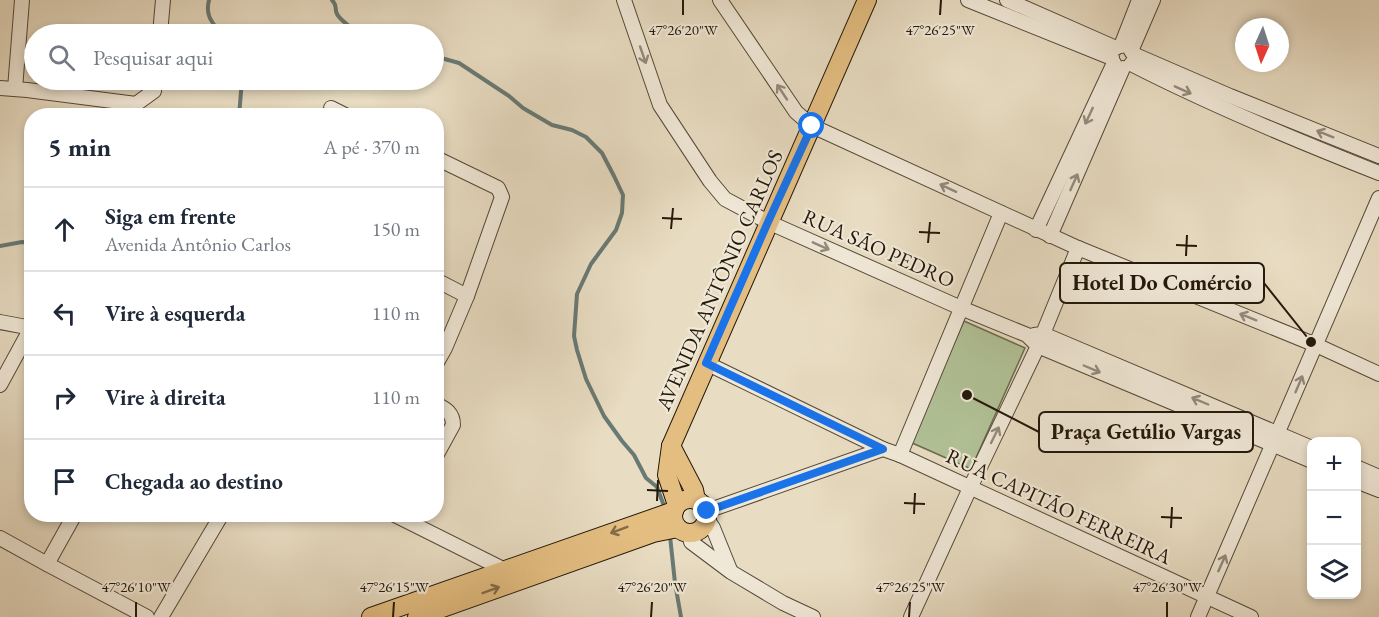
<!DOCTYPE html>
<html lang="pt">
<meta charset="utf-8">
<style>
body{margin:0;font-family:"EB Garamond",serif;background:#f2f2f3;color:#1f2937}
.controls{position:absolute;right:18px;bottom:18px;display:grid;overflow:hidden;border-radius:12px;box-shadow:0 3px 9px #0003}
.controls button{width:54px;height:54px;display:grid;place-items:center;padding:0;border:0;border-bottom:2px solid #e0e1e3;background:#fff;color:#1f2937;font:30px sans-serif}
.compass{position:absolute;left:1235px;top:18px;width:54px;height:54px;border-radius:50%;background:#fff;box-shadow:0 3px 9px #0003;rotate:183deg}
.stop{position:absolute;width:18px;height:18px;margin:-14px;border:4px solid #1a73e8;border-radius:50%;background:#fff}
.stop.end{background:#1a73e8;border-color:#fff;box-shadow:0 2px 6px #0008}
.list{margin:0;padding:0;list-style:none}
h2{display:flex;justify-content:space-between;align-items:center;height:78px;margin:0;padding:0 24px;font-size:26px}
h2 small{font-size:20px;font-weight:400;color:#747a83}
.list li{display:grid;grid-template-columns:39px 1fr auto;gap:18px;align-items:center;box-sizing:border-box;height:84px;padding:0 24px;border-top:2px solid #e0e1e3}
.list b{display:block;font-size:22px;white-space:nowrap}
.list p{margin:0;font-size:20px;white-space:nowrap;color:#747a83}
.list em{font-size:20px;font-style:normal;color:#747a83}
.icon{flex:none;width:33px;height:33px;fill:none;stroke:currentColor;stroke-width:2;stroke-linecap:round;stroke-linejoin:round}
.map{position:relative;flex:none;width:1379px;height:617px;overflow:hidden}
.search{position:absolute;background:#fff;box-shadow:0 3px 9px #0003;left:24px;top:24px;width:420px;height:66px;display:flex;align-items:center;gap:15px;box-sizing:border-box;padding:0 21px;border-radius:33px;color:#747a83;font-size:22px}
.panel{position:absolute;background:#fff;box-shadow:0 3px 9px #0003;left:24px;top:108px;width:420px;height:414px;border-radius:24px}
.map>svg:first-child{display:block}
</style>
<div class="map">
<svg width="1379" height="617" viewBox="0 0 1379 617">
<rect width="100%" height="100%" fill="#e8dcc2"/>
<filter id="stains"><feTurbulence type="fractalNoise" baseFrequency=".00333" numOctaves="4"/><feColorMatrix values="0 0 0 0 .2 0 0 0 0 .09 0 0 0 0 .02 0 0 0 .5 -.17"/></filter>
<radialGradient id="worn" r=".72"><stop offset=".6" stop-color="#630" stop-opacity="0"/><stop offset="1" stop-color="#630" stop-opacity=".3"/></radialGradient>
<polygon fill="#b1c297" stroke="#6a6d50" stroke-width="1.5" points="964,321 1025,348 971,469 910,442"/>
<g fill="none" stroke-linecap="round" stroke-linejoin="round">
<g stroke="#697973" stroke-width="4">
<path d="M209 0C205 16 212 22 221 34"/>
<path d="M332 0C338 6 334 8 337 14 340 20 354 30 361 34"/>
<polyline points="434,56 459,63 509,96 523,108 552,125 572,130 586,137 602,153 614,176 623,195 622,213 616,230 591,264 577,294 574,336 577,350 586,379 604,416 622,441 634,455 646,478 657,487 664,506"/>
<polyline points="239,116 242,80"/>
<polyline points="0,246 22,242 32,243"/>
<polyline points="670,536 675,583 681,617"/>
</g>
<g stroke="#544938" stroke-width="16">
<g id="minor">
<polyline points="624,0 660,105 710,181 725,199 768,222 961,308 1027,335 1038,346 1312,461"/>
<polyline points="720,0 796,112 812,126 1078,248 1316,345 1379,374"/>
<polyline points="968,0 1112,58"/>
<polyline points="1007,0 1116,48"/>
<polyline points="160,34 163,0"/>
<polyline points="1121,46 1139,0"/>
<polyline points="1131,51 1153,0"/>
<polyline points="1133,54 1230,96 1379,156"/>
<path d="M1131 64C1211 105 1295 140 1379 173"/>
<polyline points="0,88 27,90 136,104 154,91 155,80"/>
<polyline points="15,89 22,0"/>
<polyline points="331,108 347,116"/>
<polyline points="436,158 498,188 502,197 467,296 445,348 436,364"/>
<polyline points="1036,230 1114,63"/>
<polyline points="1050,236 1123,68"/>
<polyline points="436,280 467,296"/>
<polyline points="0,322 32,328"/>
<polyline points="1034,335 1043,334 1312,448"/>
<polyline points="706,363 883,449 900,455 1251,617"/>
<polyline points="0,385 31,328"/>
<path d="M436 404C446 409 453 413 453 425L436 456"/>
<polyline points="900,455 1001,213"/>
<polyline points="1356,467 1379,477"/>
<polyline points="1356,481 1379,490"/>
<polyline points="707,511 883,449"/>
<polyline points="393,514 509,572"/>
<polyline points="707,519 713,528 730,570"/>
<polyline points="689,533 691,542 731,572 783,603 813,617"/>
<polyline points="0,538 47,564 147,617"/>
<polyline points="47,564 75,514"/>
<polyline points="161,617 222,514"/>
<polyline points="911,617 970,488 1038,346 1078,248"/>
<polyline points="1198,617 1379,198"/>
</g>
</g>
<g stroke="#23180a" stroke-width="20">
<g id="major">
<polyline points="671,446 694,490 696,500"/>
<circle cx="690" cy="516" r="17"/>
<path d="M677 505 667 475 671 446C735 297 802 149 867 0"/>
<polyline points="371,617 674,511"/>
<polyline points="417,617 653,533 678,528"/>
</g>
</g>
<use href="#minor" stroke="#f0e8d7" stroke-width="14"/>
<use href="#major" stroke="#e4be81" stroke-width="18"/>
</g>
<defs><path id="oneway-shaft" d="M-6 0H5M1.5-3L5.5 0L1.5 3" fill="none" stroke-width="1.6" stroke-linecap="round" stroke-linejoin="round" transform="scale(1.5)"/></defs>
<g stroke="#948a7b">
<use href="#oneway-shaft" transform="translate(643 55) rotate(71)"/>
<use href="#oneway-shaft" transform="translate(1183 90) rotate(24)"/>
<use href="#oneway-shaft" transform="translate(782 92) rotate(-124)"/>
<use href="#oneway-shaft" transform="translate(1089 116) rotate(115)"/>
<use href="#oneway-shaft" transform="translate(1325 134) rotate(-158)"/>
<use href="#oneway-shaft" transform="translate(1074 182) rotate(-66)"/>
<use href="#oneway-shaft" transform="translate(948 188) rotate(-155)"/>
<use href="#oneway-shaft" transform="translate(821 246) rotate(24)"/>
<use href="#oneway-shaft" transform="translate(1248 317) rotate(-158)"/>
<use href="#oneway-shaft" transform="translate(1092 369) rotate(23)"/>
<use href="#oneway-shaft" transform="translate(1299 384) rotate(-67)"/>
<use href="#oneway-shaft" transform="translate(1200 401) rotate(-157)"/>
<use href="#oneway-shaft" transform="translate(995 435) rotate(-64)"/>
<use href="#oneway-shaft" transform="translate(1222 563) rotate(-66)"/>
</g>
<g stroke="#846b46">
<use href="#oneway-shaft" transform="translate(619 530) rotate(159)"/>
<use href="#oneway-shaft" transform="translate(491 590) rotate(-20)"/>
</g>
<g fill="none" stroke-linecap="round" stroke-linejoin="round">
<polyline stroke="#1a73e8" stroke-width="8" points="707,511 883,449 706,363 768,222 812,126"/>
</g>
<path fill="none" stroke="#23180a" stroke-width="2" d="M683 15V0M940 15 941 0M662 218 682 219M671 229 673 208M919 232 940 233M928 243 930 222M1176 245 1197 246M1186 256 1187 235M647 490 668 491M657 501 658 480M904 503 925 504M914 514 915 493M1161 517 1182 518M1171 528 1172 507M136 617V602M393 617 394 602M651 617 652 602M909 617 910 602M1167 617V602"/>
<g text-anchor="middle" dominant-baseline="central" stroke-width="4.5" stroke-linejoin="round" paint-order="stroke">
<g font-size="21" fill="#23180a" stroke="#f0e8d7">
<text transform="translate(879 248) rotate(24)">RUA SÃO PEDRO</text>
<text transform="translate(719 280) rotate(-66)">AVENIDA ANTÔNIO CARLOS</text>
<text transform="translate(1059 506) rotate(25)">RUA CAPITÃO FERREIRA</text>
</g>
</g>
<g font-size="15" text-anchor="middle" fill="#23180a" stroke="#f0e8d7" stroke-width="4.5" stroke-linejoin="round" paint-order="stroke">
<text x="683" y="35">47°26'20"W</text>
<text x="940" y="35">47°26'25"W</text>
<text x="136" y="592">47°26'10"W</text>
<text x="394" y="592">47°26'15"W</text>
<text x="652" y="592">47°26'20"W</text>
<text x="910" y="592">47°26'25"W</text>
<text x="1167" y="592">47°26'30"W</text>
</g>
<path fill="none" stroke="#23180a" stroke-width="2" d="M1311 342L1264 283M967 395L1039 432"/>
<g fill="#23180a" stroke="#f0e8d7" stroke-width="2">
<circle cx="1311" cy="342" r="6"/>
<circle cx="967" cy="395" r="6"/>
</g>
<g fill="#f0e8d7" stroke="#23180a" stroke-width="2">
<rect x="1060" y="263" width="204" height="40" rx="6"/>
<rect x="1039" y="412" width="214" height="40" rx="6"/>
</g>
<g font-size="22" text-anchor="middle" font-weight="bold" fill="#23180a">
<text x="1162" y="290">Hotel Do Comércio</text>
<text x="1146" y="439">Praça Getúlio Vargas</text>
</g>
<rect width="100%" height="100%" filter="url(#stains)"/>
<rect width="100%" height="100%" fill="url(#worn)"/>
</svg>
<div class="controls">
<button>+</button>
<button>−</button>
<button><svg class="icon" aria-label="layers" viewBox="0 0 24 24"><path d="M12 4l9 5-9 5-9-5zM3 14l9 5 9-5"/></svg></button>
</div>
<svg class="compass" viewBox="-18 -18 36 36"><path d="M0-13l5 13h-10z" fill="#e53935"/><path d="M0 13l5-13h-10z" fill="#747a83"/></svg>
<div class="stop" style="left:812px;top:126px"></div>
<div class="stop end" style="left:707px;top:511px"></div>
<div class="search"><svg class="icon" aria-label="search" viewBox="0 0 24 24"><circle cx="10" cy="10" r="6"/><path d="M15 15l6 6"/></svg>Pesquisar aqui</div>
<section class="panel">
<h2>5 min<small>A pé · 370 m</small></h2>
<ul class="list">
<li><svg class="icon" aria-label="ahead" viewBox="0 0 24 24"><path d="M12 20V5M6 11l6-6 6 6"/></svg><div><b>Siga em frente</b><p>Avenida Antônio Carlos</p></div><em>150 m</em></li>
<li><svg class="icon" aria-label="left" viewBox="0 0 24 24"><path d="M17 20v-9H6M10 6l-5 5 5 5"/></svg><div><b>Vire à esquerda</b></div><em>110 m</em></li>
<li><svg class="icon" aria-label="right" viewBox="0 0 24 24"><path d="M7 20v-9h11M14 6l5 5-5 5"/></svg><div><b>Vire à direita</b></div><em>110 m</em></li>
<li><svg class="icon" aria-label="arrive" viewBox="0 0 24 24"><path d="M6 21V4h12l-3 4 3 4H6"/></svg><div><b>Chegada ao destino</b></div></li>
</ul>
</section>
</div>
